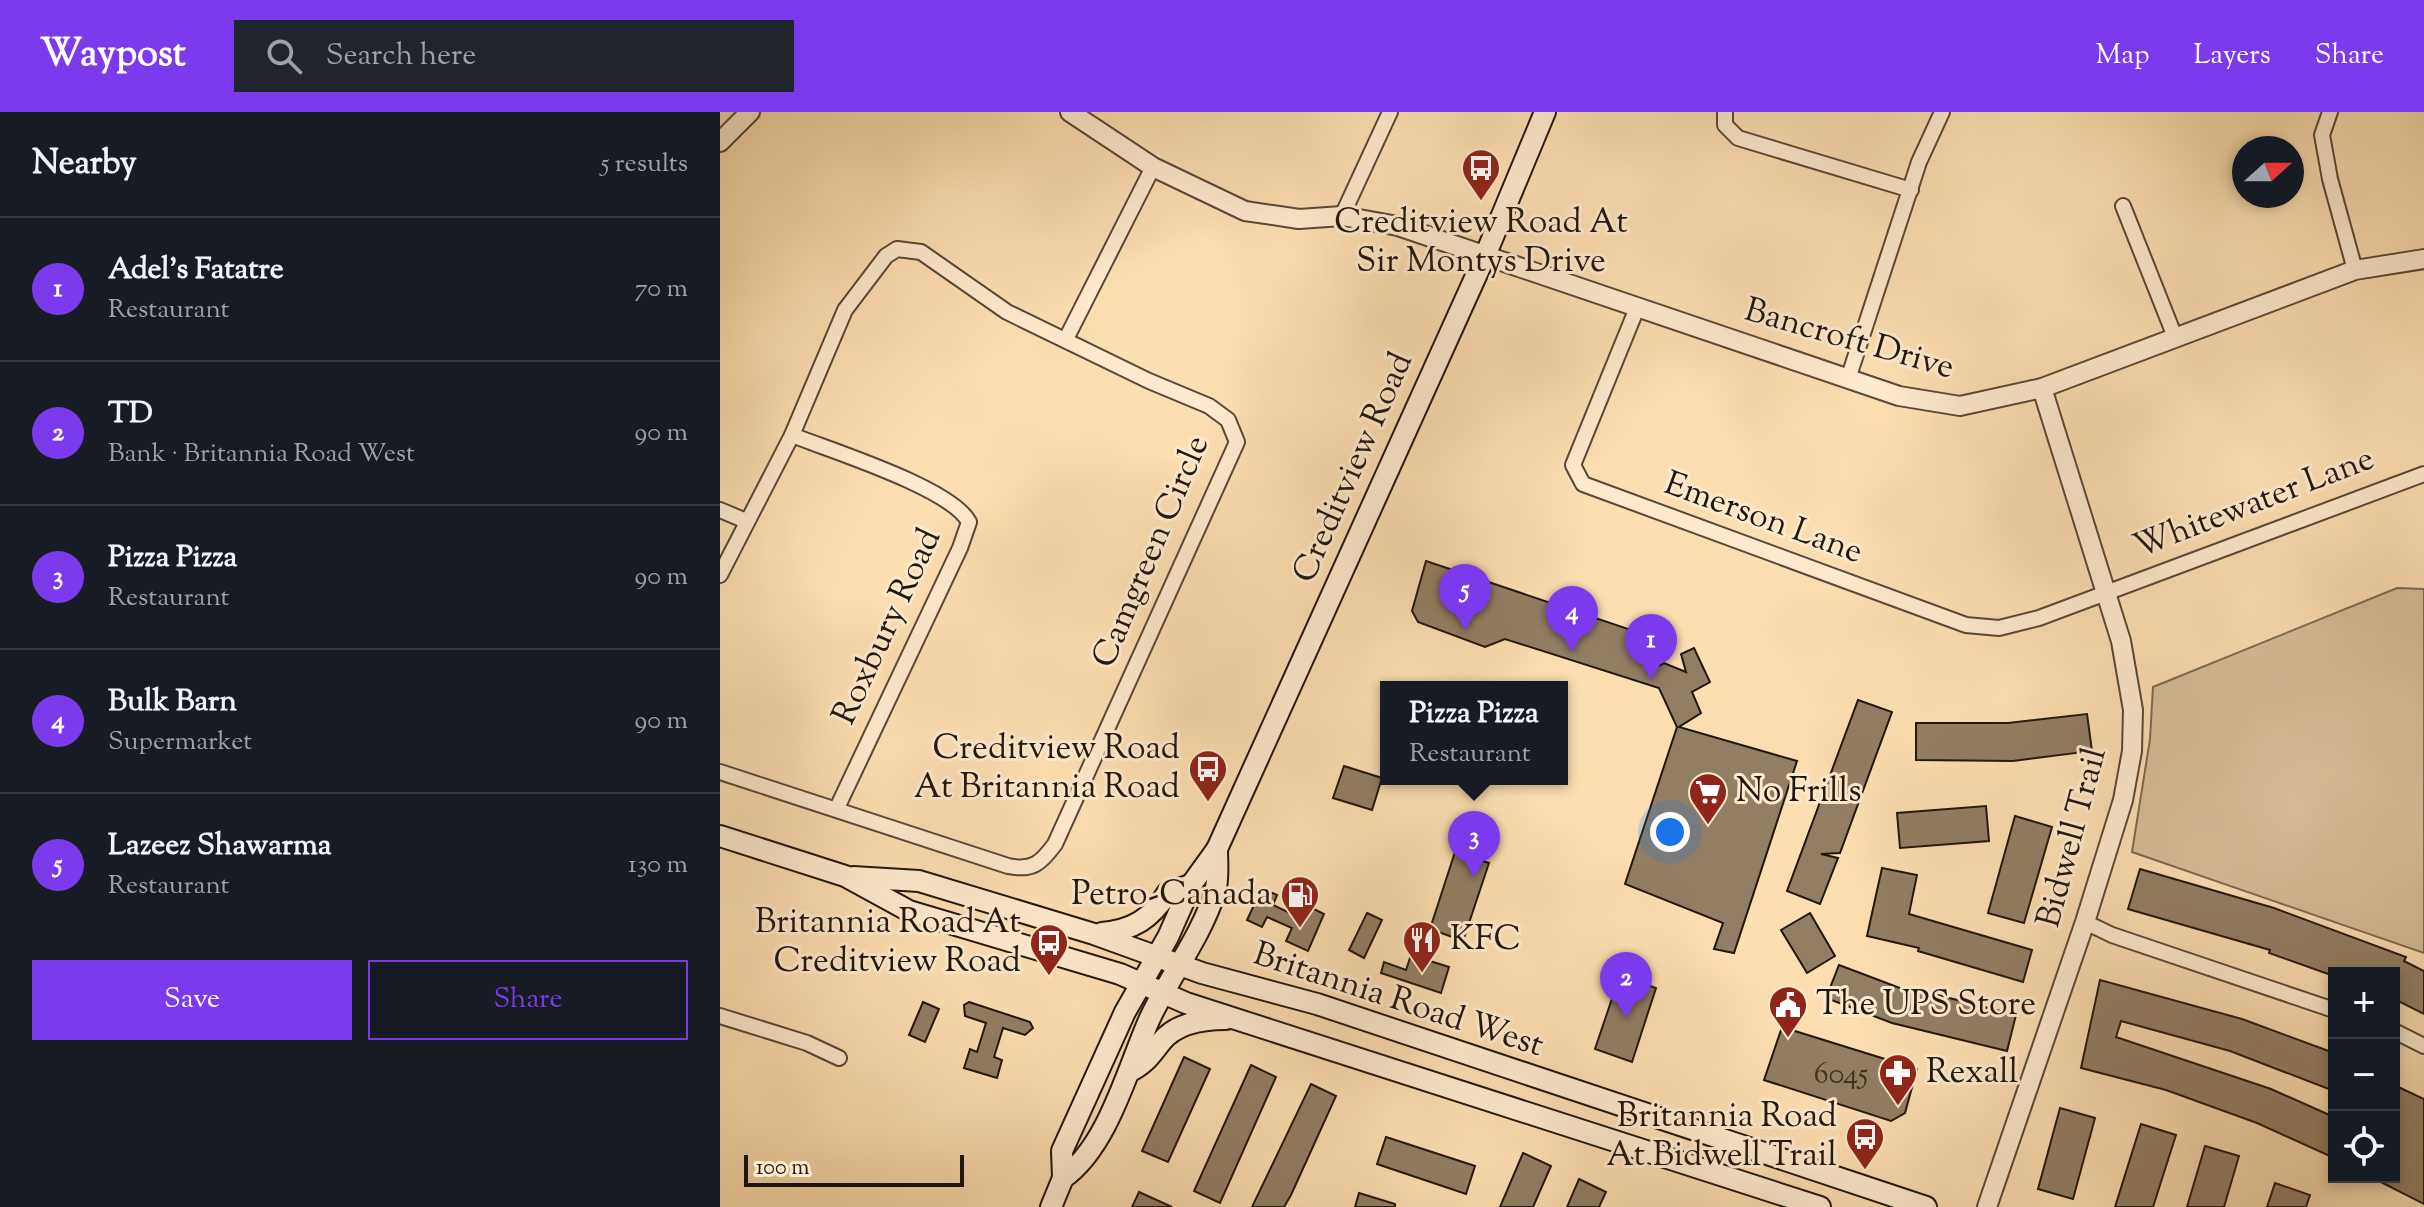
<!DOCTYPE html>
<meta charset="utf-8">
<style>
body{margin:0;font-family:"Sorts Mill Goudy",serif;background:#20242c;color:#f1f3f6}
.controls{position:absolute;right:24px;bottom:24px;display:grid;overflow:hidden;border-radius:0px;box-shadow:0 4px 12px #0003}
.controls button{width:72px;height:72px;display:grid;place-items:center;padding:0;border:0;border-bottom:2px solid #363941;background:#171b24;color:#f1f3f6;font:40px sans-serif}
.compass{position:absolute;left:1512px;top:24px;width:72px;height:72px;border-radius:50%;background:#171b24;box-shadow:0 4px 12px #0003;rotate:69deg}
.scale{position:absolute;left:24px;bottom:20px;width:220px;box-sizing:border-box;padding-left:8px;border:4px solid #1f170e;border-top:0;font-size:22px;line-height:28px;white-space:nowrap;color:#1f170e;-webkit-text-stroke:6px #fdeacc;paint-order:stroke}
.you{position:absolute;left:950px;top:720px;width:28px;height:28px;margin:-20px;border:6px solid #fff;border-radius:50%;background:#1a73e8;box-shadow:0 0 0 12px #1a73e833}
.badge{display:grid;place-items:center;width:52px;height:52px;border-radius:50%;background:#7c3aed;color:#fff;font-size:26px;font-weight:700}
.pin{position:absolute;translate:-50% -66px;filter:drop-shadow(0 2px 4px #0008)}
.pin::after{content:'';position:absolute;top:42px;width:28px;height:24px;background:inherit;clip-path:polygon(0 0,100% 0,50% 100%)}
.popup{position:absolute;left:660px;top:569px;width:188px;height:104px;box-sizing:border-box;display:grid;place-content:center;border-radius:0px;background:#171b24;filter:drop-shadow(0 2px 6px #0005);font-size:26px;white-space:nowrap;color:#9ea1a6}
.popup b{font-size:30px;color:#f1f3f6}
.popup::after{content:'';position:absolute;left:50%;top:100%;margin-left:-16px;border:16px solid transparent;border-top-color:#171b24}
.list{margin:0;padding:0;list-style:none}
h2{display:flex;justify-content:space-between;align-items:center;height:104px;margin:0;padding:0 32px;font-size:34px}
h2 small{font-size:26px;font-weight:400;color:#9ea1a6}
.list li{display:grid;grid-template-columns:52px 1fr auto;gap:24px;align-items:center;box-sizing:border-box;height:144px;padding:0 32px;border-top:2px solid #363941}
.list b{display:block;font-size:30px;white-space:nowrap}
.list p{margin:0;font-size:26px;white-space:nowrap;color:#9ea1a6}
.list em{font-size:26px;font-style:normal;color:#9ea1a6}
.actions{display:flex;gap:16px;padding:24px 32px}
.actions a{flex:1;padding:18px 0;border:2px solid #7c3aed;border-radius:0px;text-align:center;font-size:28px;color:#7c3aed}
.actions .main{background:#7c3aed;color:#fff}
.icon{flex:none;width:44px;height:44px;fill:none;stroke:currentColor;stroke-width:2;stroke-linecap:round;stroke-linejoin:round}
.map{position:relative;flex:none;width:1704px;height:1095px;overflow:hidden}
header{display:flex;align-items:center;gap:48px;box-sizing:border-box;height:112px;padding:0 40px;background:#7c3aed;color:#fff}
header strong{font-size:38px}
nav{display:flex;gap:44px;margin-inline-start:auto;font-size:28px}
.search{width:560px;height:72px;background:#20242c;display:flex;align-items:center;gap:20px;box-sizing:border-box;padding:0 28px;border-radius:0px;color:#9ea1a6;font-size:30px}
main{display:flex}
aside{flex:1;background:#171b24}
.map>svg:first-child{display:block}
</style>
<header>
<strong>Waypost</strong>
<div class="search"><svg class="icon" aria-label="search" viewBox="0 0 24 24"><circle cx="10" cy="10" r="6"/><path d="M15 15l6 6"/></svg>Search here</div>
<nav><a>Map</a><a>Layers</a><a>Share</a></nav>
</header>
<main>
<aside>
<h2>Nearby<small>5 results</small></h2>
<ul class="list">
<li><span class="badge">1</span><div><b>Adel's Fatatre</b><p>Restaurant</p></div><em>70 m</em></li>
<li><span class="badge">2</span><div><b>TD</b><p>Bank · Britannia Road West</p></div><em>90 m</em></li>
<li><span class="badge">3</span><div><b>Pizza Pizza</b><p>Restaurant</p></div><em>90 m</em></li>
<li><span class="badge">4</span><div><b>Bulk Barn</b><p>Supermarket</p></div><em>90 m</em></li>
<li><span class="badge">5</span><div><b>Lazeez Shawarma</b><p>Restaurant</p></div><em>130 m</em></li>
</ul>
<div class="actions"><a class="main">Save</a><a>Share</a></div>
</aside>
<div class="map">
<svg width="1704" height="1095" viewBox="0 0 1704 1095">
<rect width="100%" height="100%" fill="#fcdeb1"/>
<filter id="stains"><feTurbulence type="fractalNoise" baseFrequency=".0025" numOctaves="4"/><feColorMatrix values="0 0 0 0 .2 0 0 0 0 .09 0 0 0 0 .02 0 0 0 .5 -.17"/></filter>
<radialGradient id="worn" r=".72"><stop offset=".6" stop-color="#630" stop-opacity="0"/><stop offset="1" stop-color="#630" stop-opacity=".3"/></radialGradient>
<polygon fill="#d6bc95" stroke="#7a6a52" stroke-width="2" points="1677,476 1704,477 1704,841 1412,740 1430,627 1433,575"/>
<g fill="#927e63" stroke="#1f170e" stroke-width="2">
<polygon points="706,449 941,528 930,558 944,551 966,560 961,542 974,536 990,570 972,580 981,601 959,615 1077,649 1014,841 994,837 1003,811 905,772 957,615 939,576 785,527 765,535 698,510 692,499"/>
<polygon points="1138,588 1172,600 1120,741 1101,742 1118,746 1100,792 1067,779"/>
<polygon points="1367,602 1372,639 1293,649 1196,648 1196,611 1288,611"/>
<polygon points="624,654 662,666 652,698 613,686"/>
<polygon points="1266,694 1269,729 1180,736 1177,701"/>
<polygon points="1295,704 1332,715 1304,811 1268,801"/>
<polygon points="735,740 769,751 743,829 710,817"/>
<polygon points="1162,756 1197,763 1189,802 1312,838 1303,870 1198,839 1199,836 1147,824"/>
<polygon points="1420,757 1554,796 1686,845 1684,849 1704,859 1704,902 1674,887 1674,861 1614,861 1614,864 1549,841 1550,838 1408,797"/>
<polygon points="542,776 557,783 553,793 578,805 584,792 604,802 588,839 566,829 572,816 547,805 542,815 527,808"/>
<polygon points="647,801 662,808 644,846 629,838"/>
<polygon points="1090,801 1115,844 1087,861 1061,818"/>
<polygon points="691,843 729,855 721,881 661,861 664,850 686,858"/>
<polygon points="1119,853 1193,881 1194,877 1296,903 1287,939 1172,911 1106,886"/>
<polygon points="900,863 936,876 912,950 875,937"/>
<polygon points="1380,868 1522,907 1614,941 1614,979 1510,939 1401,909 1396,925 1551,977 1614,1005 1614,1046 1537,1011 1446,978 1361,956"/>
<polygon points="203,890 219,897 205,930 189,923"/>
<polygon points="249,890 310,910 313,916 305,923 283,916 274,945 282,948 277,966 244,956 250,937 257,940 266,911 245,904 244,893"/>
<polygon points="1062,915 1197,957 1185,1001 1171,1009 1044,968"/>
<polygon points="464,945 490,957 448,1050 422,1039"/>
<polygon points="531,953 556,965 500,1091 474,1079"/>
<polygon points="591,972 616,984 571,1083 564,1095 532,1095"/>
<polygon points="1674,973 1704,987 1704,1092 1651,1065 1674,1065"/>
<polygon points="1340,996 1375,1006 1353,1087 1318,1077"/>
<polygon points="1421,1012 1456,1023 1433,1095 1395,1095"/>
<polygon points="666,1025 755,1054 746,1082 657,1052"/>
<polygon points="1485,1034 1519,1044 1504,1095 1467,1095"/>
<polygon points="803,1041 831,1054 813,1095 780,1095"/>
<polygon points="859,1067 886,1080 879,1095 847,1095"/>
<polygon points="1555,1071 1590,1083 1586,1095 1547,1095"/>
<polygon points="419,1080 452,1095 412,1095"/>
<polygon points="639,1081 675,1092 675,1095 635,1095"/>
</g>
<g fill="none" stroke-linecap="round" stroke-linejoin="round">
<g stroke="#564937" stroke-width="18">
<g id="minor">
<polyline points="1005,0 1005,13 1018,26 1191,78"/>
<polyline points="1610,0 1602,23 1610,67 1635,158"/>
<polyline points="1403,94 1455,225"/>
<polyline points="622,104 670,0"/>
<polyline points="917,196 853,353 863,372 1246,513 1279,516 1319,506 1704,362"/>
<polyline points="346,227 433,55"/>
<polyline points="1128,267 1199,50 1222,0"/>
<path d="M72 323C112 339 231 376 249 410L240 436 117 696"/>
<polyline points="0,398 26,409"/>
<path d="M0 463 72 323 125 198 166 144 177 137 201 140 287 200 429 269 489 294 508 308 517 330 335 732C321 751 313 759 288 754L0 660"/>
<polyline points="1365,810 1392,823 1614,898"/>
<polyline points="0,904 87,931 119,946"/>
<polyline points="1674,919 1704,934"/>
</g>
</g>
<g stroke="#564937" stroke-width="22">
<g id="tertiary">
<polyline points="350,0 433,55 525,99 579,107 622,104 678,114 1179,284 1240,294 1322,276 1635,158 1704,147"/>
<polyline points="0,30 30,0"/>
<polyline points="1267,1095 1365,810 1403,688 1412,639 1413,598 1401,529 1322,276"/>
</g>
</g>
<g stroke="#1f170e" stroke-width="24">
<g id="secondary">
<polyline points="0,724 125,764 189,799 400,862 466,891 1100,1095"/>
<polyline points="133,765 199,769 374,822 482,861 597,892 1206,1095"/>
<path d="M382 821C413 818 431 807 448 780L471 773"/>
<path d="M409 960C426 951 430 944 441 930 456 911 483 907 506 907"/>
<path d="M343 1066C388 1035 408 955 430 906 450 863 480 827 495 780 499 767 497 751 497 737"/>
<polyline points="331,1095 343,1066 342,1039 405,900 448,825 471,773 497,737 765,144 825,0"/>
</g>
</g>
<use href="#minor" stroke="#fdeacc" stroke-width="14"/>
<use href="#tertiary" stroke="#fdeacc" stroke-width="18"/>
<use href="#secondary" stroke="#fdeacc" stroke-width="20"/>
</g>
<defs>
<g id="bus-pin" transform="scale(2)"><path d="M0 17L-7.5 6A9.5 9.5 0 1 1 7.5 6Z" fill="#8f2418" stroke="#fdeacc"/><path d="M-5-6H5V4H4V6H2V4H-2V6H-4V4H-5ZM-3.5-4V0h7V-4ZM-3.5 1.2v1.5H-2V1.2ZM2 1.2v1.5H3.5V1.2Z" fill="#fff"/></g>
<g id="supermarket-pin" transform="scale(2)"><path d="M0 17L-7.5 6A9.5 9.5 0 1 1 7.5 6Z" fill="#8f2418" stroke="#fdeacc"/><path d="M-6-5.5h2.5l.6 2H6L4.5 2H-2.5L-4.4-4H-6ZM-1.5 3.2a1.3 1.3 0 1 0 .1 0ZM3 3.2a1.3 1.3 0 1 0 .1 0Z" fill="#fff"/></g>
<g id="fuel-pin" transform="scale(2)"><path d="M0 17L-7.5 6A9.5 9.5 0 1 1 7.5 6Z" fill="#8f2418" stroke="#fdeacc"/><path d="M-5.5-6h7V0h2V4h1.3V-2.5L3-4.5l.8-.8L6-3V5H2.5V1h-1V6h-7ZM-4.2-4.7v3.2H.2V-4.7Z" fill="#fff"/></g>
<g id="restaurant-pin" transform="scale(2)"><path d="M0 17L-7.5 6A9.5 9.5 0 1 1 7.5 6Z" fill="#8f2418" stroke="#fdeacc"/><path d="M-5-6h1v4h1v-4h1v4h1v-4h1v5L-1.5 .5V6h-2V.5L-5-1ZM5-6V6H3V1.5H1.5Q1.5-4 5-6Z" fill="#fff"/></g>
<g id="civic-pin" transform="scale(2)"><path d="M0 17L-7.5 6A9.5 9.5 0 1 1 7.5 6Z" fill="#8f2418" stroke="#fdeacc"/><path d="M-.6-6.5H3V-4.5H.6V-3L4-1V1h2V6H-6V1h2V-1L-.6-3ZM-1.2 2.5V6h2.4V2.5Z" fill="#fff"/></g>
<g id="pharmacy-pin" transform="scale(2)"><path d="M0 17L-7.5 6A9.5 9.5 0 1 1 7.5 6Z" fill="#8f2418" stroke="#fdeacc"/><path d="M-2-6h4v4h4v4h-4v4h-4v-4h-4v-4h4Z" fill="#fff"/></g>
</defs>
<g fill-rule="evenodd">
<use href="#bus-pin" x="761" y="56"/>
<use href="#bus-pin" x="488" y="657"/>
<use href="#supermarket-pin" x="988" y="680"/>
<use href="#fuel-pin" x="580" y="783"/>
<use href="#restaurant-pin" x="702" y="828"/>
<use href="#bus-pin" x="329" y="831"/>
<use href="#civic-pin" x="1068" y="893"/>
<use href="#pharmacy-pin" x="1178" y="961"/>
<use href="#bus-pin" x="1145" y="1025"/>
</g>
<g text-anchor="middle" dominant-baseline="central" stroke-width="6" stroke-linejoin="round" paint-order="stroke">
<g font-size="30" fill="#3c3123">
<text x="1121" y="963">6045</text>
</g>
<g font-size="34" fill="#1f170e" stroke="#fdeacc" text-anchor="end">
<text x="761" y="111" text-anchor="middle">Creditview Road At<tspan x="761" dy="39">Sir Montys Drive</tspan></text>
<text x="460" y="637">Creditview Road<tspan x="460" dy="39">At Britannia Road</tspan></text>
<text x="1016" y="680" text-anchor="start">No Frills</text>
<text x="552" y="783">Petro-Canada</text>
<text x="301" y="811">Britannia Road At<tspan x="301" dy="39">Creditview Road</tspan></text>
<text x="730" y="828" text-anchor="start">KFC</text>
<text x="1096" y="893" text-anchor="start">The UPS Store</text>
<text x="1206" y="961" text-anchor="start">Rexall</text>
<text x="1117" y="1005">Britannia Road<tspan x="1117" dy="39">At Bidwell Trail</tspan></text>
</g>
<g font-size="34" fill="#1f170e" stroke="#fdeacc">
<text transform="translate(1129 228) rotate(16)">Bancroft Drive</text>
<text transform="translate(634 356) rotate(-66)">Creditview Road</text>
<text transform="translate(1534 392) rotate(-21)">Whitewater Lane</text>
<text transform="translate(1043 407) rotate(20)">Emerson Lane</text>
<text transform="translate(432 440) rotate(-67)">Camgreen Circle</text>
<text transform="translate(168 515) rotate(-65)">Roxbury Road</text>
<text transform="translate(1353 726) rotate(-75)">Bidwell Trail</text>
<text transform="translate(678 889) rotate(18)">Britannia Road West</text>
</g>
</g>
<rect width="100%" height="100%" filter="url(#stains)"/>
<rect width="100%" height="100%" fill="url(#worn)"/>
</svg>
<div class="controls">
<button>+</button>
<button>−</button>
<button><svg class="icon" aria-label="locate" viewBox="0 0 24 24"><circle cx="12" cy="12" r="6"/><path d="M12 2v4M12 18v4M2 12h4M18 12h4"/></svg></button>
</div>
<svg class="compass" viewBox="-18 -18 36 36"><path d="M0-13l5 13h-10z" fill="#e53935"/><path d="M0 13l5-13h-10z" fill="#9ea1a6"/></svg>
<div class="scale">100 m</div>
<div class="you"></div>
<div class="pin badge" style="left:931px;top:568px">1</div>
<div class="pin badge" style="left:906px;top:906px">2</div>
<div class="pin badge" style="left:754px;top:765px">3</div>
<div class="popup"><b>Pizza Pizza</b>Restaurant</div>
<div class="pin badge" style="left:852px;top:540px">4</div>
<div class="pin badge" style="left:745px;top:518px">5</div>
</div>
</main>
